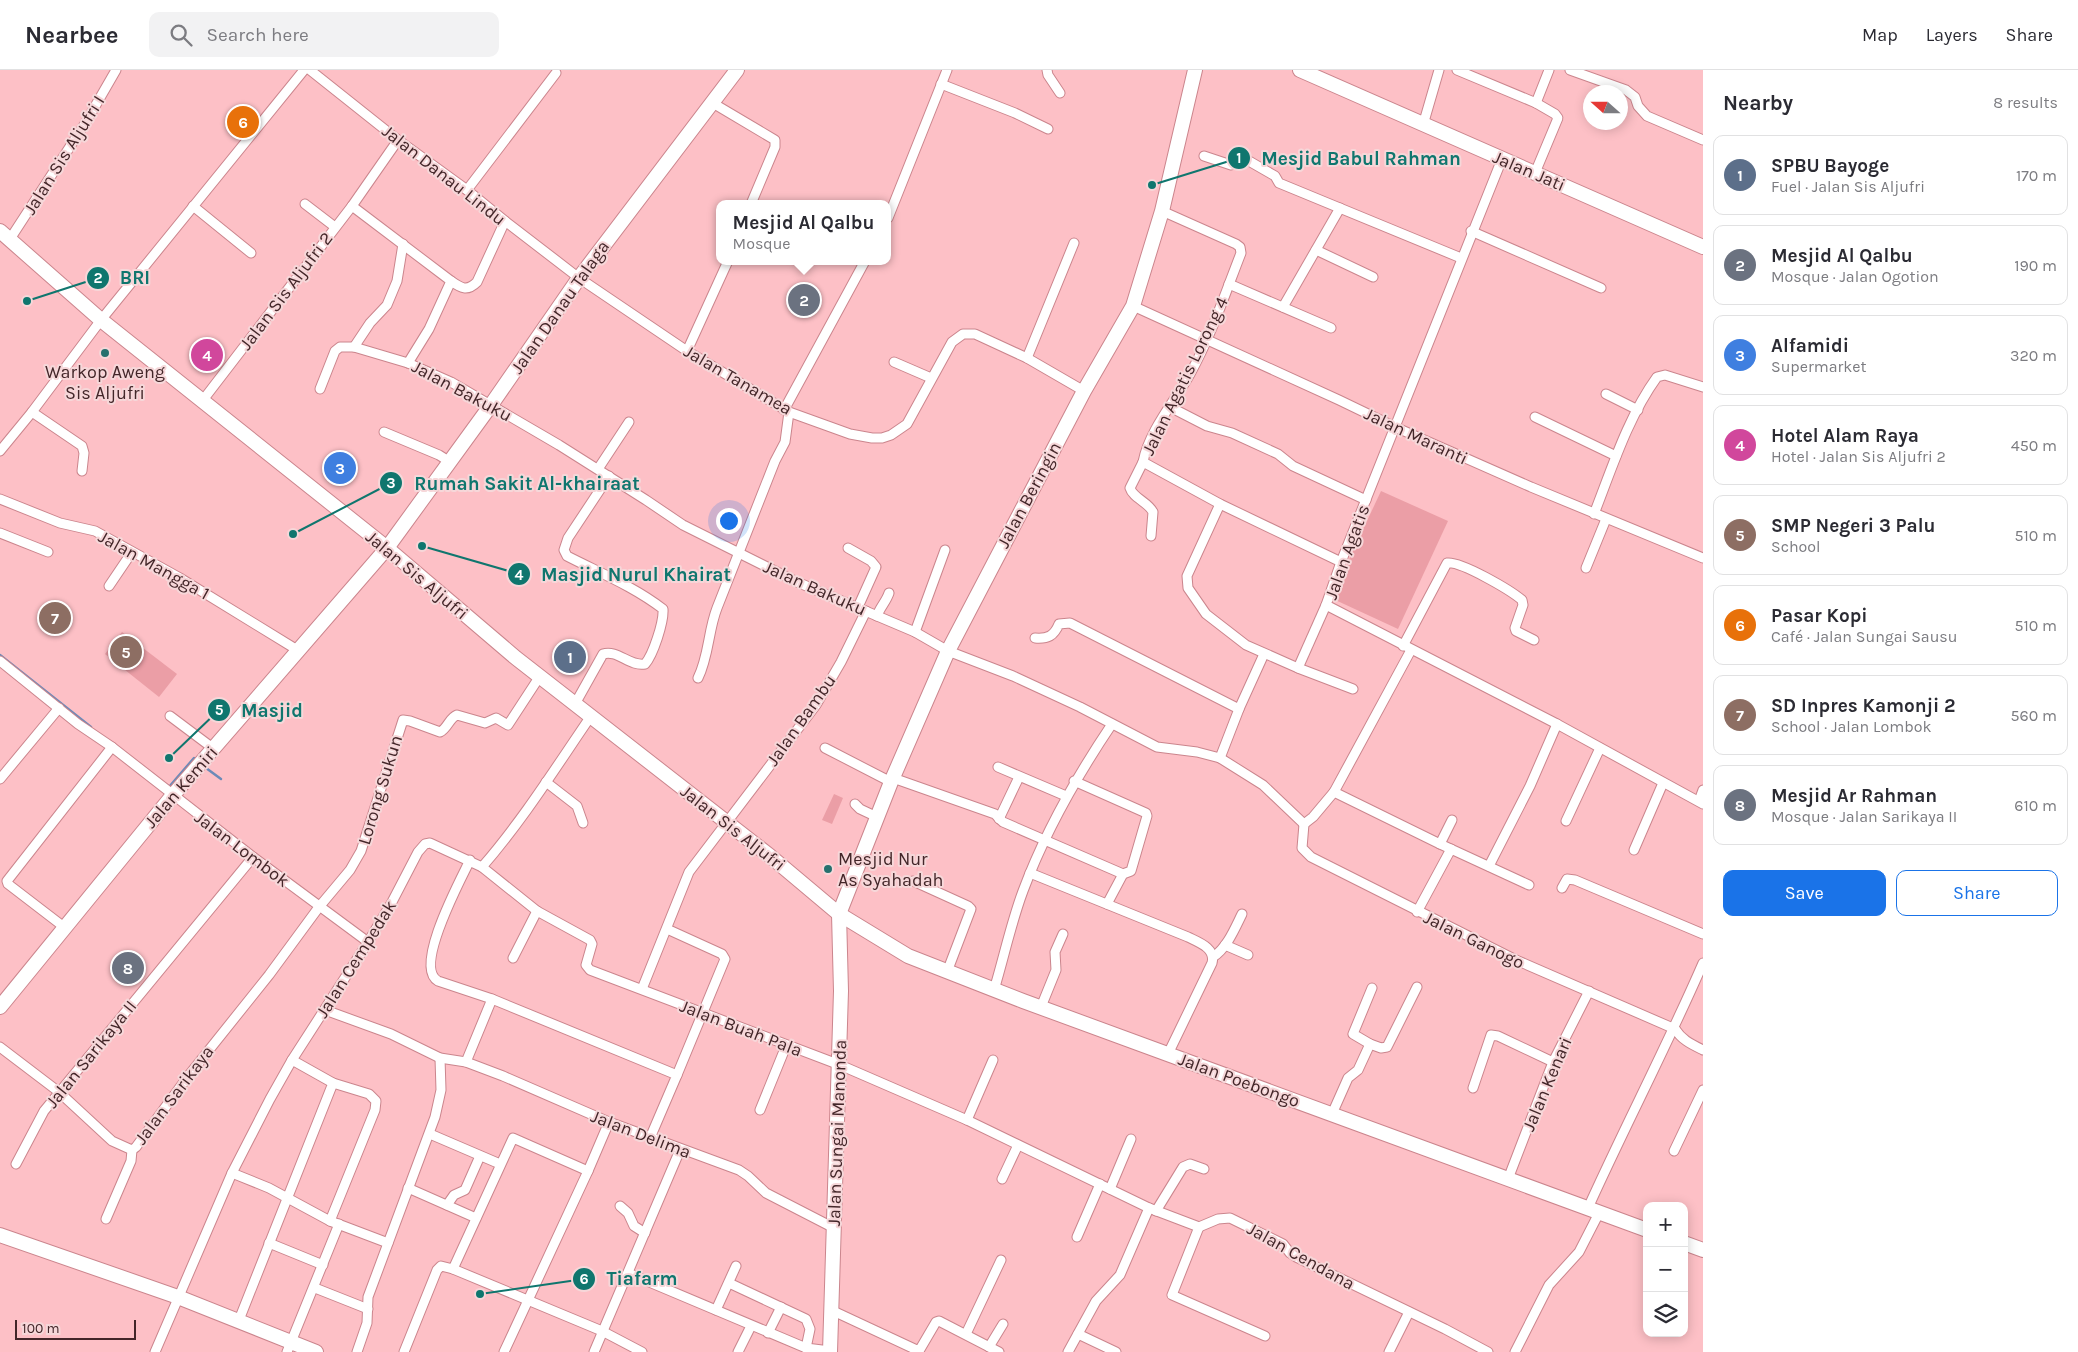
<!DOCTYPE html>
<meta charset="utf-8">
<style>
body{margin:0;font-family:Karla,sans-serif;background:#f2f2f3;color:#2b2b33}
.controls{position:absolute;right:15px;bottom:15px;display:grid;overflow:hidden;border-radius:10px;box-shadow:0 2px 12px #0003}
.controls button{width:45px;height:45px;display:grid;place-items:center;padding:0;border:0;border-bottom:1px solid #e1e1e2;background:#fff;color:#2b2b33;font:25px sans-serif}
.compass{position:absolute;left:1583px;top:15px;width:45px;height:45px;border-radius:50%;background:#fff;box-shadow:0 2px 12px #0003;rotate:291deg}
.scale{position:absolute;left:15px;bottom:12px;width:121px;box-sizing:border-box;padding-left:5px;border:2px solid #432629;border-top:0;font-size:14px;line-height:18px;white-space:nowrap;color:#432629;-webkit-text-stroke:4px #f6d7d9;paint-order:stroke}
.you{position:absolute;left:728px;top:450px;width:18px;height:18px;margin:-12px;border:4px solid #fff;border-radius:50%;background:#1a73e8;box-shadow:0 0 0 8px #1a73e833}
.badge{display:grid;place-items:center;width:32px;height:32px;border-radius:50%;background:#1a73e8;color:#fff;font-size:16px;font-weight:700}
.pin{position:absolute;translate:-50% -50%;border:2px solid #fff;box-shadow:0 1px 5px #0006}
.popup{position:absolute;left:716px;top:130px;width:175px;height:65px;box-sizing:border-box;display:grid;place-content:center;border-radius:10px;background:#fff;filter:drop-shadow(0 1px 4px #0005);font-size:16px;white-space:nowrap;color:#7c7c81}
.popup b{font-size:19px;color:#2b2b33}
.popup::after{content:'';position:absolute;left:50%;top:100%;margin-left:-10px;border:10px solid transparent;border-top-color:#fff}
.list{margin:0;padding:0;list-style:none}
h2{display:flex;justify-content:space-between;align-items:center;height:65px;margin:0;padding:0 20px;font-size:21px}
h2 small{font-size:16px;font-weight:400;color:#7c7c81}
.list li{display:grid;grid-template-columns:32px 1fr auto;gap:15px;align-items:center;box-sizing:border-box;height:80px;margin:0 10px 10px;padding:0 10px;border:1px solid #e1e1e2;border-radius:10px}
.list b{display:block;font-size:19px;white-space:nowrap}
.list p{margin:0;font-size:16px;white-space:nowrap;color:#7c7c81}
.list em{font-size:16px;font-style:normal;color:#7c7c81}
.actions{display:flex;gap:10px;padding:15px 20px}
.actions a{flex:1;padding:11px 0;border:1px solid #1a73e8;border-radius:10px;text-align:center;font-size:18px;color:#1a73e8}
.actions .main{background:#1a73e8;color:#fff}
.icon{flex:none;width:28px;height:28px;fill:none;stroke:currentColor;stroke-width:2;stroke-linecap:round;stroke-linejoin:round}
.map{position:relative;flex:none;width:1703px;height:1282px;overflow:hidden}
header{display:flex;align-items:center;gap:30px;box-sizing:border-box;height:70px;padding:0 25px;background:#fff;border-bottom:1px solid #e1e1e2}
header strong{font-size:24px}
nav{display:flex;gap:28px;margin-inline-start:auto;font-size:18px}
.search{width:350px;height:45px;background:#f2f2f3;display:flex;align-items:center;gap:12px;box-sizing:border-box;padding:0 18px;border-radius:10px;color:#7c7c81;font-size:19px}
main{display:flex}
aside{flex:1;background:#fff}
.map>svg:first-child{display:block}
</style>
<header>
<strong>Nearbee</strong>
<div class="search"><svg class="icon" aria-label="search" viewBox="0 0 24 24"><circle cx="10" cy="10" r="6"/><path d="M15 15l6 6"/></svg>Search here</div>
<nav><a>Map</a><a>Layers</a><a>Share</a></nav>
</header>
<main>
<div class="map">
<svg width="1703" height="1282" viewBox="0 0 1703 1282">
<rect width="100%" height="100%" fill="#fdc0c6"/>
<g fill="#eb9ea6">
<polygon points="1381,421 1448,451 1398,559 1331,528"/>
<polygon points="122,562 177,604 159,627 105,584"/>
<polygon points="834,724 843,728 832,754 822,750"/>
</g>
<g fill="none" stroke-linecap="round" stroke-linejoin="round">
<g stroke="#6c8ab8" stroke-width="2.5">
<polyline points="0,585 91,657"/>
<polyline points="206,698 221,709"/>
<polyline points="167,715 169,717 194,688"/>
</g>
<g stroke="#cb858d" stroke-width="11">
<g id="street">
<polyline points="310,0 398,70 467,120 505,151 579,208 687,281 789,342 850,364 872,368 882,368 891,365 907,354 952,272 963,264 975,264 1027,288 1084,321"/>
<polyline points="1047,0 1048,5 1060,23"/>
<polyline points="1457,0 1536,33 1549,0"/>
<polyline points="1570,0 1626,20 1635,27 1638,36 1647,46 1703,70"/>
<polyline points="941,14 1015,43 1048,59"/>
<polyline points="711,32 775,70 775,77 751,134"/>
<polyline points="1423,55 1439,0"/>
<polyline points="1204,86 1231,95 1238,87 1242,87 1275,106 1279,113 1461,188"/>
<polyline points="1502,89 1341,492 1326,535 1557,654 1703,734"/>
<polyline points="1535,103 1558,48 1555,44 1536,33"/>
<polyline points="467,120 556,3"/>
<polyline points="305,134 335,157"/>
<polyline points="193,136 251,183"/>
<polyline points="352,136 451,211 429,259 408,293"/>
<path d="M1162 141 1236 174 1240 177 1241 183C1225 224 1211 266 1190 304 1174 332 1149 361 1143 392L1220 434 1341 492"/>
<polyline points="888,148 947,0"/>
<polyline points="1471,161 1601,218"/>
<polyline points="10,169 86,52 116,0"/>
<polyline points="403,174 397,211 387,235 370,253 354,277 408,293 451,312 559,375 646,430 683,455 797,512 915,562 948,581 1013,606 1080,637 1157,677 1197,682 1220,688 1263,715 1304,754"/>
<polyline points="1316,180 1373,207"/>
<path d="M451 211C461 218 467 222 477 212L505 151"/>
<polyline points="1229,214 1331,258"/>
<polyline points="1133,236 1339,330 1395,357 1531,417 1703,488"/>
<polyline points="1283,237 1340,138"/>
<polyline points="687,281 728,191"/>
<polyline points="1027,288 1074,173"/>
<polyline points="894,292 931,308"/>
<polyline points="320,319 335,281 340,277 354,277"/>
<polyline points="1606,324 1638,340"/>
<polyline points="203,330 352,136 398,70"/>
<polyline points="1170,337 1207,356 1232,363 1278,384 1293,396 1366,430"/>
<polyline points="784,340 865,191"/>
<polyline points="32,342 82,376 84,383 82,401"/>
<polyline points="1535,347 1616,386"/>
<polyline points="384,362 439,385 450,392"/>
<polyline points="0,381 32,342 101,250 304,0"/>
<path d="M1143 392 1130 418C1133 428 1148 432 1153 442L1151 466"/>
<polyline points="598,399 629,352"/>
<polyline points="0,429 60,453 95,461 180,508 299,581"/>
<polyline points="1220,434 1187,506 1188,518 1206,544 1246,575 1298,598 1353,619"/>
<path d="M1594 444C1612 398 1628 347 1657 307L1665 305 1703 317"/>
<polyline points="0,463 48,482"/>
<polyline points="848,478 871,491 876,497 858,537"/>
<polyline points="1586,498 1606,449"/>
<polyline points="109,516 132,482"/>
<path d="M877 546C880 537 886 532 889 523"/>
<polyline points="915,562 945,480"/>
<path d="M1035 568C1048 569 1054 566 1059 554L1070 553 1239 639 1220 688"/>
<path d="M1403 576 1447 493C1461 491 1510 520 1522 530L1523 535 1515 558 1516 561 1534 570"/>
<polyline points="0,591 78,654 112,677 253,787 368,872"/>
<polyline points="1298,598 1326,535"/>
<path d="M698 608C709 586 708 561 717 538L775 391 785 372 789 342"/>
<path d="M575 634 603 584C617 579 630 597 645 594 653 585 664 552 663 539 633 516 600 503 567 486L564 480 568 468 609 406"/>
<polyline points="1239,639 1264,584"/>
<polyline points="170,646 214,679"/>
<polyline points="825,678 891,712"/>
<polyline points="998,697 1066,726"/>
<polyline points="893,708 995,744 1003,752 1123,804"/>
<polyline points="0,709 59,638"/>
<polyline points="1074,711 1146,743 1147,746 1131,801 1123,804 1107,834"/>
<polyline points="546,712 577,736 583,753"/>
<polyline points="1334,722 1440,774 1529,815"/>
<polyline points="1699,731 1703,720"/>
<polyline points="855,734 860,739 877,747"/>
<polyline points="999,749 1019,707"/>
<polyline points="1566,751 1600,678"/>
<polyline points="1304,754 1302,778 1311,787 1516,890 1675,959"/>
<polyline points="1304,754 1313,747 1334,722 1411,580"/>
<polyline points="1440,774 1452,750"/>
<polyline points="1634,780 1663,713"/>
<path d="M470 790C461 809 413 897 438 911L492 929"/>
<polyline points="1489,796 1530,716 1557,654"/>
<polyline points="482,797 537,841 590,870 592,874 586,895 590,900 840,995 967,1050 1149,1138 1199,1157 1218,1149 1230,1148 1283,1174 1290,1183 1296,1187 1445,1259 1488,1282"/>
<path d="M1030 803 1188 867C1198 872 1216 878 1212 893L1168 984"/>
<polyline points="913,811 968,836 971,839 947,902"/>
<polyline points="1562,818 1567,809 1575,810 1703,864"/>
<polyline points="1417,842 1451,779"/>
<polyline points="64,857 8,814 7,811 112,677"/>
<polyline points="667,859 722,884 725,889 677,1005"/>
<polyline points="1225,875 1248,885"/>
<path d="M1213 887C1227 878 1235 858 1242 844"/>
<polyline points="513,888 537,841"/>
<polyline points="642,919 689,802 816,635 841,592 866,541"/>
<path d="M994 920C1004 887 1011 853 1023 821 1045 762 1077 706 1112 654"/>
<polyline points="1041,937 1056,900 1055,882 1063,864"/>
<polyline points="325,940 391,964 440,988 466,992 503,1006 609,1052 739,1100 748,1106 766,1123 834,1158"/>
<path d="M1675 959C1682 970 1691 974 1703 980"/>
<polyline points="1370,974 1381,978 1387,977 1417,917"/>
<path d="M0 977 59 1022 112 1071 132 1080 136 1077 189 1005 269 905 319 837 350 800 361 781 403 650 410 651 440 662C448 658 449 648 457 645L485 653 496 648 508 655 540 606"/>
<polyline points="466,992 492,929 677,1005 650,1068"/>
<polyline points="1473,1018 1491,965 1498,966 1553,992"/>
<polyline points="760,1040 786,976"/>
<polyline points="1332,1044 1348,1008 1358,1000 1370,974 1353,964 1372,918"/>
<polyline points="967,1050 993,990"/>
<polyline points="430,1064 500,1094"/>
<polyline points="1674,1081 1703,1020"/>
<polyline points="16,1094 44,1041 253,787"/>
<polyline points="232,1103 269,1118 330,1151 388,1173"/>
<polyline points="1002,1109 1018,1075"/>
<polyline points="1508,1109 1553,992 1589,921"/>
<polyline points="408,1118 476,1148"/>
<polyline points="1110,1119 1131,1069"/>
<polyline points="447,1135 454,1125 465,1120 480,1086"/>
<polyline points="620,1136 628,1143 634,1156 645,1163"/>
<path d="M1588 1138C1625 1056 1667 976 1703 893"/>
<polyline points="1156,1141 1183,1097 1190,1094 1204,1099"/>
<polyline points="106,1149 131,1091 132,1080"/>
<polyline points="330,1151 375,1040 376,1031 369,1024 333,1013"/>
<polyline points="1199,1157 1172,1225 1265,1266"/>
<polyline points="1077,1167 1100,1114"/>
<polyline points="269,1173 323,1195"/>
<polyline points="453,1199 602,1261 642,1282"/>
<polyline points="628,1203 806,1278 830,1281"/>
<polyline points="729,1213 806,1249 810,1259 806,1278"/>
<polyline points="315,1218 368,1239"/>
<polyline points="716,1240 736,1196"/>
<polyline points="831,1240 919,1281 936,1252 939,1251 999,1282"/>
<polyline points="239,1250 333,1013 292,990"/>
<polyline points="768,1263 781,1237"/>
<polyline points="966,1264 1001,1190"/>
<polyline points="1078,1264 1116,1282"/>
<polyline points="989,1277 1003,1254"/>
<path d="M155 1282 232 1103 270 1029 292 990 368 872 392 832 418 782 425 774 430 773 482 797C523 750 556 697 591 646"/>
<polyline points="287,1282 339,1154"/>
<polyline points="357,1282 367,1253 368,1227 435,1047 441,1020 440,988"/>
<polyline points="404,1282 437,1200 441,1196 453,1199 513,1068 588,1101"/>
<polyline points="504,1282 588,1101 609,1052"/>
<polyline points="594,1282 680,1080"/>
<polyline points="738,1282 751,1256"/>
<polyline points="1068,1282 1096,1231 1120,1205 1149,1138"/>
<polyline points="1389,1282 1409,1242"/>
<polyline points="1515,1282 1549,1215 1579,1182 1599,1143"/>
</g>
</g>
<g stroke="#cb858d" stroke-width="16">
<g id="secondary">
<polyline points="1300,0 1703,177"/>
<polyline points="0,161 101,250 387,478 516,588 770,786 839,844 908,886 1023,931 1647,1160"/>
<polyline points="0,937 173,725 387,478 491,335 579,208 737,0"/>
<polyline points="0,1165 178,1227 316,1282"/>
<polyline points="1684,1173 1703,1180"/>
<polyline points="830,1282 841,921 839,844 891,712 948,581 1084,321 1133,236 1162,141 1195,0"/>
</g>
</g>
<use href="#street" stroke="#fff" stroke-width="9"/>
<use href="#secondary" stroke="#fff" stroke-width="14"/>
</g>
<g fill="#26706e" stroke="#f6d7d9" stroke-width="2">
<circle cx="105" cy="283" r="5"/>
<circle cx="828" cy="799" r="5"/>
</g>
<g text-anchor="middle" dominant-baseline="central" stroke-width="4" stroke-linejoin="round" paint-order="stroke">
<g font-size="18" fill="#432629" stroke="#f6d7d9">
<text transform="translate(64 85) rotate(-58)">Jalan Sis Aljufri I</text>
<text transform="translate(1529 101) rotate(23)">Jalan Jati</text>
<text transform="translate(444 105) rotate(38)">Jalan Danau Lindu</text>
<text transform="translate(286 221) rotate(-53)">Jalan Sis Aljufri 2</text>
<text transform="translate(560 237) rotate(-55)">Jalan Danau Talaga</text>
<text transform="translate(1185 306) rotate(-64)">Jalan Agatis Lorong 4</text>
<text transform="translate(738 310) rotate(30)">Jalan Tanamea</text>
<text transform="translate(462 321) rotate(28)">Jalan Bakuku</text>
<text transform="translate(1416 366) rotate(25)">Jalan Maranti</text>
<text transform="translate(1029 425) rotate(-62)">Jalan Beringin</text>
<text transform="translate(1347 482) rotate(-70)">Jalan Agatis</text>
<text transform="translate(154 495) rotate(29)">Jalan Mangga 1</text>
<text transform="translate(417 505) rotate(40)">Jalan Sis Aljufri</text>
<text transform="translate(815 518) rotate(24)">Jalan Bakuku</text>
<text transform="translate(801 650) rotate(-55)">Jalan Bambu</text>
<text transform="translate(181 717) rotate(-49)">Jalan Kemiri</text>
<text transform="translate(380 720) rotate(-73)">Lorong Sukun</text>
<text transform="translate(733 758) rotate(38)">Jalan Sis Aljufri</text>
<text transform="translate(242 779) rotate(37)">Jalan Lombok</text>
<text transform="translate(1474 870) rotate(26)">Jalan Ganogo</text>
<text transform="translate(356 889) rotate(-58)">Jalan Cempedak</text>
<text transform="translate(741 958) rotate(21)">Jalan Buah Pala</text>
<text transform="translate(91 984) rotate(-51)">Jalan Sarikaya II</text>
<text transform="translate(1239 1010) rotate(20)">Jalan Poebongo</text>
<text transform="translate(1547 1014) rotate(-67)">Jalan Kenari</text>
<text transform="translate(174 1025) rotate(-53)">Jalan Sarikaya</text>
<text transform="translate(837 1063) rotate(-88)">Jalan Sungai Manonda</text>
<text transform="translate(641 1064) rotate(21)">Jalan Delima</text>
<text transform="translate(1301 1186) rotate(29)">Jalan Cendana</text>
</g>
<g font-size="18" fill="#432629" stroke="#f6d7d9">
<text x="105" y="302">Warkop Aweng<tspan x="105" dy="21">Sis Aljufri</tspan></text>
<text x="838" y="789" text-anchor="start">Mesjid Nur<tspan x="838" dy="21">As Syahadah</tspan></text>
</g>
</g>
<path fill="none" stroke="#0f766e" stroke-width="2" d="M1152 115L1239 88M27 231L98 208M293 464L391 413M422 476L519 504M169 688L219 640M480 1224L584 1209"/>
<g fill="#0f766e" stroke="#f6d7d9" stroke-width="2">
<circle cx="1152" cy="115" r="5"/>
<circle cx="27" cy="231" r="5"/>
<circle cx="293" cy="464" r="5"/>
<circle cx="422" cy="476" r="5"/>
<circle cx="169" cy="688" r="5"/>
<circle cx="480" cy="1224" r="5"/>
<circle cx="1239" cy="88" r="12"/>
<circle cx="98" cy="208" r="12"/>
<circle cx="391" cy="413" r="12"/>
<circle cx="519" cy="504" r="12"/>
<circle cx="219" cy="640" r="12"/>
<circle cx="584" cy="1209" r="12"/>
</g>
<g font-size="15" text-anchor="middle" font-weight="bold" fill="#fff">
<text x="1239" y="93">1</text>
<text x="98" y="213">2</text>
<text x="391" y="418">3</text>
<text x="519" y="510">4</text>
<text x="219" y="645">5</text>
<text x="584" y="1214">6</text>
</g>
<g font-size="19" text-anchor="middle" font-weight="bold" fill="#0f766e" stroke="#f6d7d9" stroke-width="4" stroke-linejoin="round" paint-order="stroke">
<text x="1361" y="95">Mesjid Babul Rahman</text>
<text x="135" y="214">BRI</text>
<text x="527" y="420">Rumah Sakit Al-khairaat</text>
<text x="636" y="511">Masjid Nurul Khairat</text>
<text x="272" y="647">Masjid</text>
<text x="642" y="1215">Tiafarm</text>
</g>
</svg>
<div class="controls">
<button>+</button>
<button>−</button>
<button><svg class="icon" aria-label="layers" viewBox="0 0 24 24"><path d="M12 4l9 5-9 5-9-5zM3 14l9 5 9-5"/></svg></button>
</div>
<svg class="compass" viewBox="-18 -18 36 36"><path d="M0-13l5 13h-10z" fill="#e53935"/><path d="M0 13l5-13h-10z" fill="#7c7c81"/></svg>
<div class="scale">100 m</div>
<div class="you"></div>
<div class="pin badge" style="left:570px;top:587px;background:#5c6f8a">1</div>
<div class="pin badge" style="left:804px;top:230px;background:#6b7280">2</div>
<div class="popup"><b>Mesjid Al Qalbu</b>Mosque</div>
<div class="pin badge" style="left:340px;top:398px;background:#3f7fe0">3</div>
<div class="pin badge" style="left:207px;top:285px;background:#d1479c">4</div>
<div class="pin badge" style="left:126px;top:582px;background:#8d6e63">5</div>
<div class="pin badge" style="left:243px;top:52px;background:#e8710a">6</div>
<div class="pin badge" style="left:55px;top:548px;background:#8d6e63">7</div>
<div class="pin badge" style="left:128px;top:898px;background:#6b7280">8</div>
</div>
<aside>
<h2>Nearby<small>8 results</small></h2>
<ul class="list">
<li><span class="badge" style="background:#5c6f8a">1</span><div><b>SPBU Bayoge</b><p>Fuel · Jalan Sis Aljufri</p></div><em>170 m</em></li>
<li><span class="badge" style="background:#6b7280">2</span><div><b>Mesjid Al Qalbu</b><p>Mosque · Jalan Ogotion</p></div><em>190 m</em></li>
<li><span class="badge" style="background:#3f7fe0">3</span><div><b>Alfamidi</b><p>Supermarket</p></div><em>320 m</em></li>
<li><span class="badge" style="background:#d1479c">4</span><div><b>Hotel Alam Raya</b><p>Hotel · Jalan Sis Aljufri 2</p></div><em>450 m</em></li>
<li><span class="badge" style="background:#8d6e63">5</span><div><b>SMP Negeri 3 Palu</b><p>School</p></div><em>510 m</em></li>
<li><span class="badge" style="background:#e8710a">6</span><div><b>Pasar Kopi</b><p>Café · Jalan Sungai Sausu</p></div><em>510 m</em></li>
<li><span class="badge" style="background:#8d6e63">7</span><div><b>SD Inpres Kamonji 2</b><p>School · Jalan Lombok</p></div><em>560 m</em></li>
<li><span class="badge" style="background:#6b7280">8</span><div><b>Mesjid Ar Rahman</b><p>Mosque · Jalan Sarikaya II</p></div><em>610 m</em></li>
</ul>
<div class="actions"><a class="main">Save</a><a>Share</a></div>
</aside>
</main>
